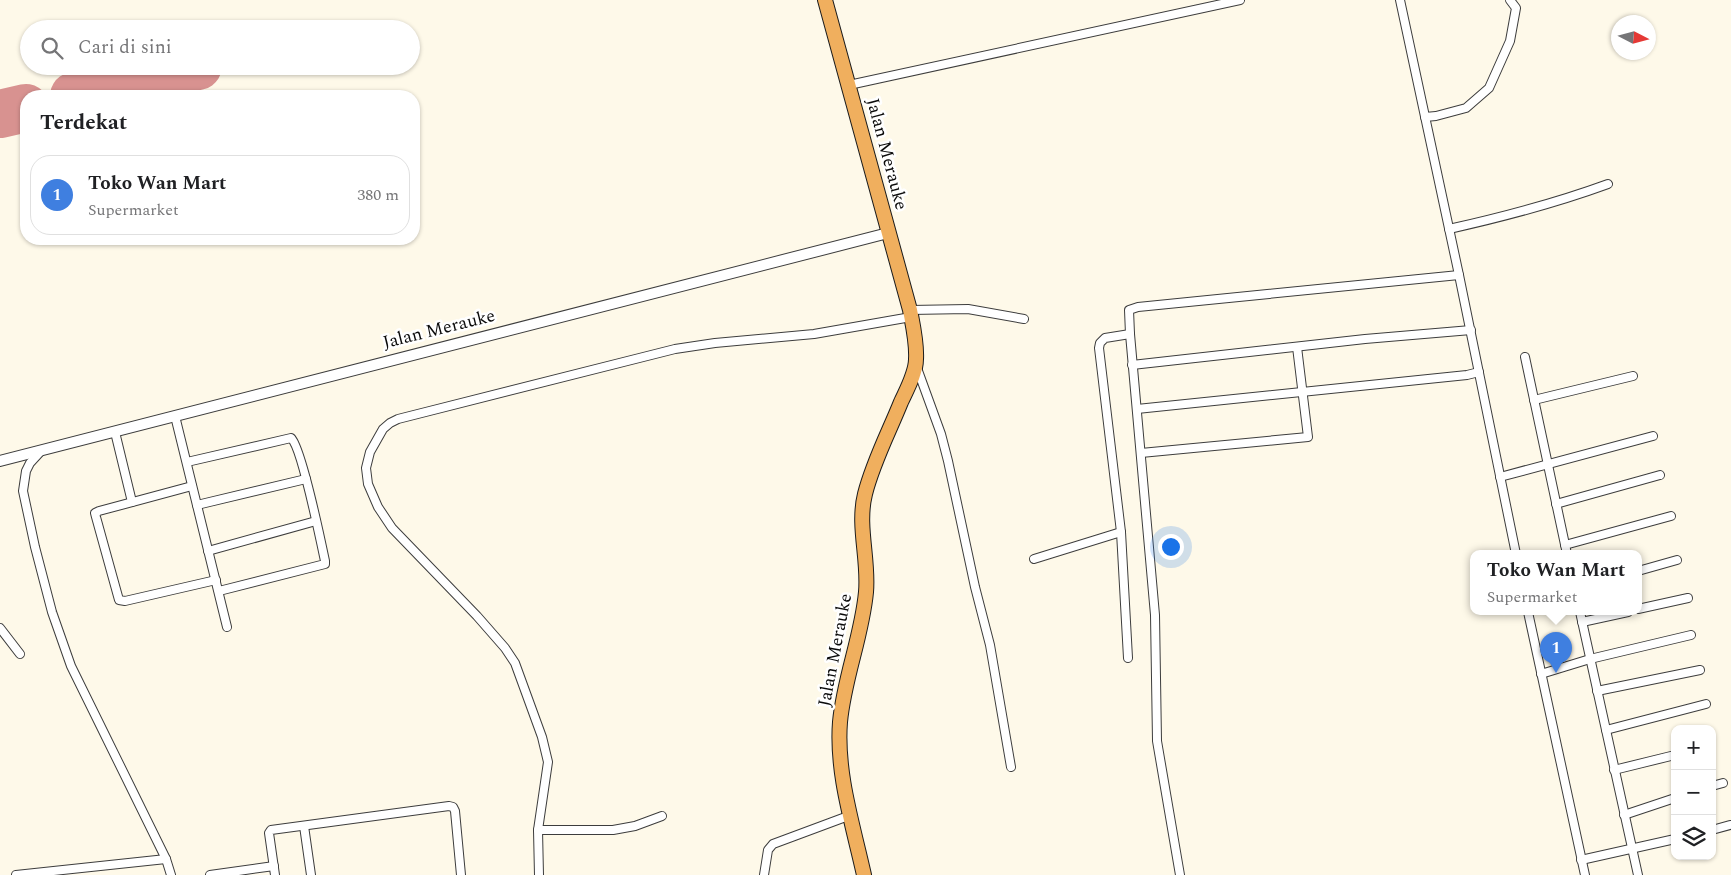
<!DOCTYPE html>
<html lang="id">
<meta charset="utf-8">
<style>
body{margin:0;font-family:Spectral,serif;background:#f2f2f2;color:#202124}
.controls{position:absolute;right:15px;bottom:15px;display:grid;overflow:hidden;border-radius:10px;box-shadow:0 1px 4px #0004}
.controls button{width:45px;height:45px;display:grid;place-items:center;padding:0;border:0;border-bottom:1px solid #e0e0e0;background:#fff;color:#202124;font:25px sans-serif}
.compass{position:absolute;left:1611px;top:15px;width:45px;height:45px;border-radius:50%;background:#fff;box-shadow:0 1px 4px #0004;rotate:96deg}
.you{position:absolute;left:1170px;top:546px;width:18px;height:18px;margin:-12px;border:4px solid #fff;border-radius:50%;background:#1a73e8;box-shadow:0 0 0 8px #1a73e833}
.badge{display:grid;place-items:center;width:32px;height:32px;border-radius:50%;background:#b22a37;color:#fff;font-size:16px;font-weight:700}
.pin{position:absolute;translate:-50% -41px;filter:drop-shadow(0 1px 2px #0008)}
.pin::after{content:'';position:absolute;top:26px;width:18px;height:15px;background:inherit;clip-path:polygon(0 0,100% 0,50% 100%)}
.popup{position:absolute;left:1470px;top:550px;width:172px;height:65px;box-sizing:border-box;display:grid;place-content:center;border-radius:10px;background:#fff;filter:drop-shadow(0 1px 4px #0005);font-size:16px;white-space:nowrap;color:#757577}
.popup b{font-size:19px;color:#202124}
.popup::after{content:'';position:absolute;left:50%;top:100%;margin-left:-10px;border:10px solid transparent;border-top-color:#fff}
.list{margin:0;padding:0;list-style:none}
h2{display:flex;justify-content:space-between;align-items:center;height:65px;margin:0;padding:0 20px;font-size:21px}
h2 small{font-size:16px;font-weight:400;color:#757577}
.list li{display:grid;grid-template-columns:32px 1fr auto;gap:15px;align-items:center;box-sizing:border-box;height:80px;margin:0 10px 10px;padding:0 10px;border:1px solid #e0e0e0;border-radius:20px}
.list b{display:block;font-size:19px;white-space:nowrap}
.list p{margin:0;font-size:16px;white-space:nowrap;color:#757577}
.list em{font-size:16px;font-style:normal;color:#757577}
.icon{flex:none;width:28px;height:28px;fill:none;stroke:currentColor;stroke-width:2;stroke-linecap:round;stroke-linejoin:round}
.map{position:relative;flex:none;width:1731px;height:875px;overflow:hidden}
.search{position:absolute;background:#fff;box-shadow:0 1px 4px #0004;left:20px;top:20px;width:400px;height:55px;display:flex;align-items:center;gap:12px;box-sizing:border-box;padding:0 18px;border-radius:28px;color:#757577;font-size:19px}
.panel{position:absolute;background:#fff;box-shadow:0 1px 4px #0004;left:20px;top:90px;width:400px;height:155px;border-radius:20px}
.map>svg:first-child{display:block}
</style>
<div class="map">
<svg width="1731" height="875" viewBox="0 0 1731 875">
<rect width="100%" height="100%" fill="#fef9e9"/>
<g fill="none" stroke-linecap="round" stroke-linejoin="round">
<g stroke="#d89290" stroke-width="48">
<polyline points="74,96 198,66"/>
<polyline points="0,114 26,108"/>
</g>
<g stroke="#3d3d3d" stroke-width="10">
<g id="minor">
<polyline points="1400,0 1459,275 1516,554"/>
<polyline points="849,85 1240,0"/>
<polyline points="1425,117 1436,116 1466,108 1489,88 1510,41 1516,8 1510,0"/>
<path d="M1449 229C1503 217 1556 203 1608 184"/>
<polyline points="910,310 968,309 1024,319"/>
<polyline points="1525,357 1567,554"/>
<polyline points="1132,365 1365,339 1471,330"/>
<polyline points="917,368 941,434 948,461 975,587 990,645 1011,767"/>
<polyline points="1534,400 1633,376"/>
<polyline points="1137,409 1467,375 1479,372"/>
<polyline points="175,416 227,627"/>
<polyline points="115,432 132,502"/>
<polyline points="41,451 30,463 26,471 23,491 35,547 52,612 71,666 166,859 171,875"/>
<polyline points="1141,453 1308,437 1297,347"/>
<path d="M187 462 291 438C301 446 321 542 325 561V564L219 591"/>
<polyline points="1500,477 1653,436"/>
<polyline points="192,486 99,511 95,513 96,517 119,600 125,601 216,580"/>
<polyline points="1556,504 1660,475"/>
<polyline points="197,505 306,479"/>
<polyline points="1565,545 1671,516"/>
<polyline points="208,551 316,521"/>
<polyline points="1034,559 1121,532"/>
<polyline points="1638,571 1677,560"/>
<polyline points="1638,609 1688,598"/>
<polyline points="1528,612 1585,875"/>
<polyline points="1580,612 1638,875"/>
<polyline points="1582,622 1628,612"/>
<polyline points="0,628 20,654"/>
<polyline points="1128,658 1121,532 1099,348 1100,343 1105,338 1130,334"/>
<polyline points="1541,674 1590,659 1691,635"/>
<polyline points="1597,691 1700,670"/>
<polyline points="1606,730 1706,704"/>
<polyline points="1614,770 1675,755"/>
<polyline points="1712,786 1723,783"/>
<polyline points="1624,815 1675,798"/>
<polyline points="304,826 311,875"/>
<polyline points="538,830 613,830 635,826 662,816"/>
<polyline points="1712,830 1730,825"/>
<polyline points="1581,860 1675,839"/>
<polyline points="16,875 166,859"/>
<polyline points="210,875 274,866"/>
<polyline points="275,875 269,833 271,830 449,806 453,807 455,811 461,875"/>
<polyline points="539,875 538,830 548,762 542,737 515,663 505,648 477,616 392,528 378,507 368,484 366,468 370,452 383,429 390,423 398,419 675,349 715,343 814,334 911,317"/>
<polyline points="764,875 768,850 773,844 851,815"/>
<polyline points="1180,875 1157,741 1155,615 1130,334 1129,310 1138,307 1459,275"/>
</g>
</g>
<g stroke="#3d3d3d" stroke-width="12">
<polyline id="tertiary" points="0,461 888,233"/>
</g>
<g stroke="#1b1b1b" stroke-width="16">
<path id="trunk" d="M825 0 910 310C913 326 917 343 916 359 916 373 907 389 901 402 889 432 873 462 865 494 857 526 869 559 866 592 862 636 844 678 840 722 836 773 853 825 864 875"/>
</g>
<use href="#minor" stroke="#fff" stroke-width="8"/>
<use href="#tertiary" stroke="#fff" stroke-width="10"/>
<use href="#trunk" stroke="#f0af5e" stroke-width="14"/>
</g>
<g text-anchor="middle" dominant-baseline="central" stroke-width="5" stroke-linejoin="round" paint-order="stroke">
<g font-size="18" fill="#0a0a0a" stroke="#fff">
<text transform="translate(887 154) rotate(75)">Jalan Merauke</text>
<text transform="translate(439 329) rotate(-14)">Jalan Merauke</text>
<text transform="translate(835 650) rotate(-79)">Jalan Merauke</text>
</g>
</g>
</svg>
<div class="controls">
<button>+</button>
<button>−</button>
<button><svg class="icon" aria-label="layers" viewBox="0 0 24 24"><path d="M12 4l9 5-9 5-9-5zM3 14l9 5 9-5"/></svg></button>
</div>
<svg class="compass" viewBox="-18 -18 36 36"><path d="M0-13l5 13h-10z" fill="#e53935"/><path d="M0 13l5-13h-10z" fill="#757577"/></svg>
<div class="you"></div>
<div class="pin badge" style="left:1556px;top:673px;background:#3f7fe0">1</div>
<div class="popup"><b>Toko Wan Mart</b>Supermarket</div>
<div class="search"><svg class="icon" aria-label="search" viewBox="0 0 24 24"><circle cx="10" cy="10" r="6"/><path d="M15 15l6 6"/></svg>Cari di sini</div>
<section class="panel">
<h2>Terdekat<small></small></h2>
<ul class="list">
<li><span class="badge" style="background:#3f7fe0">1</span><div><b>Toko Wan Mart</b><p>Supermarket</p></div><em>380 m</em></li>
</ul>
</section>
</div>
